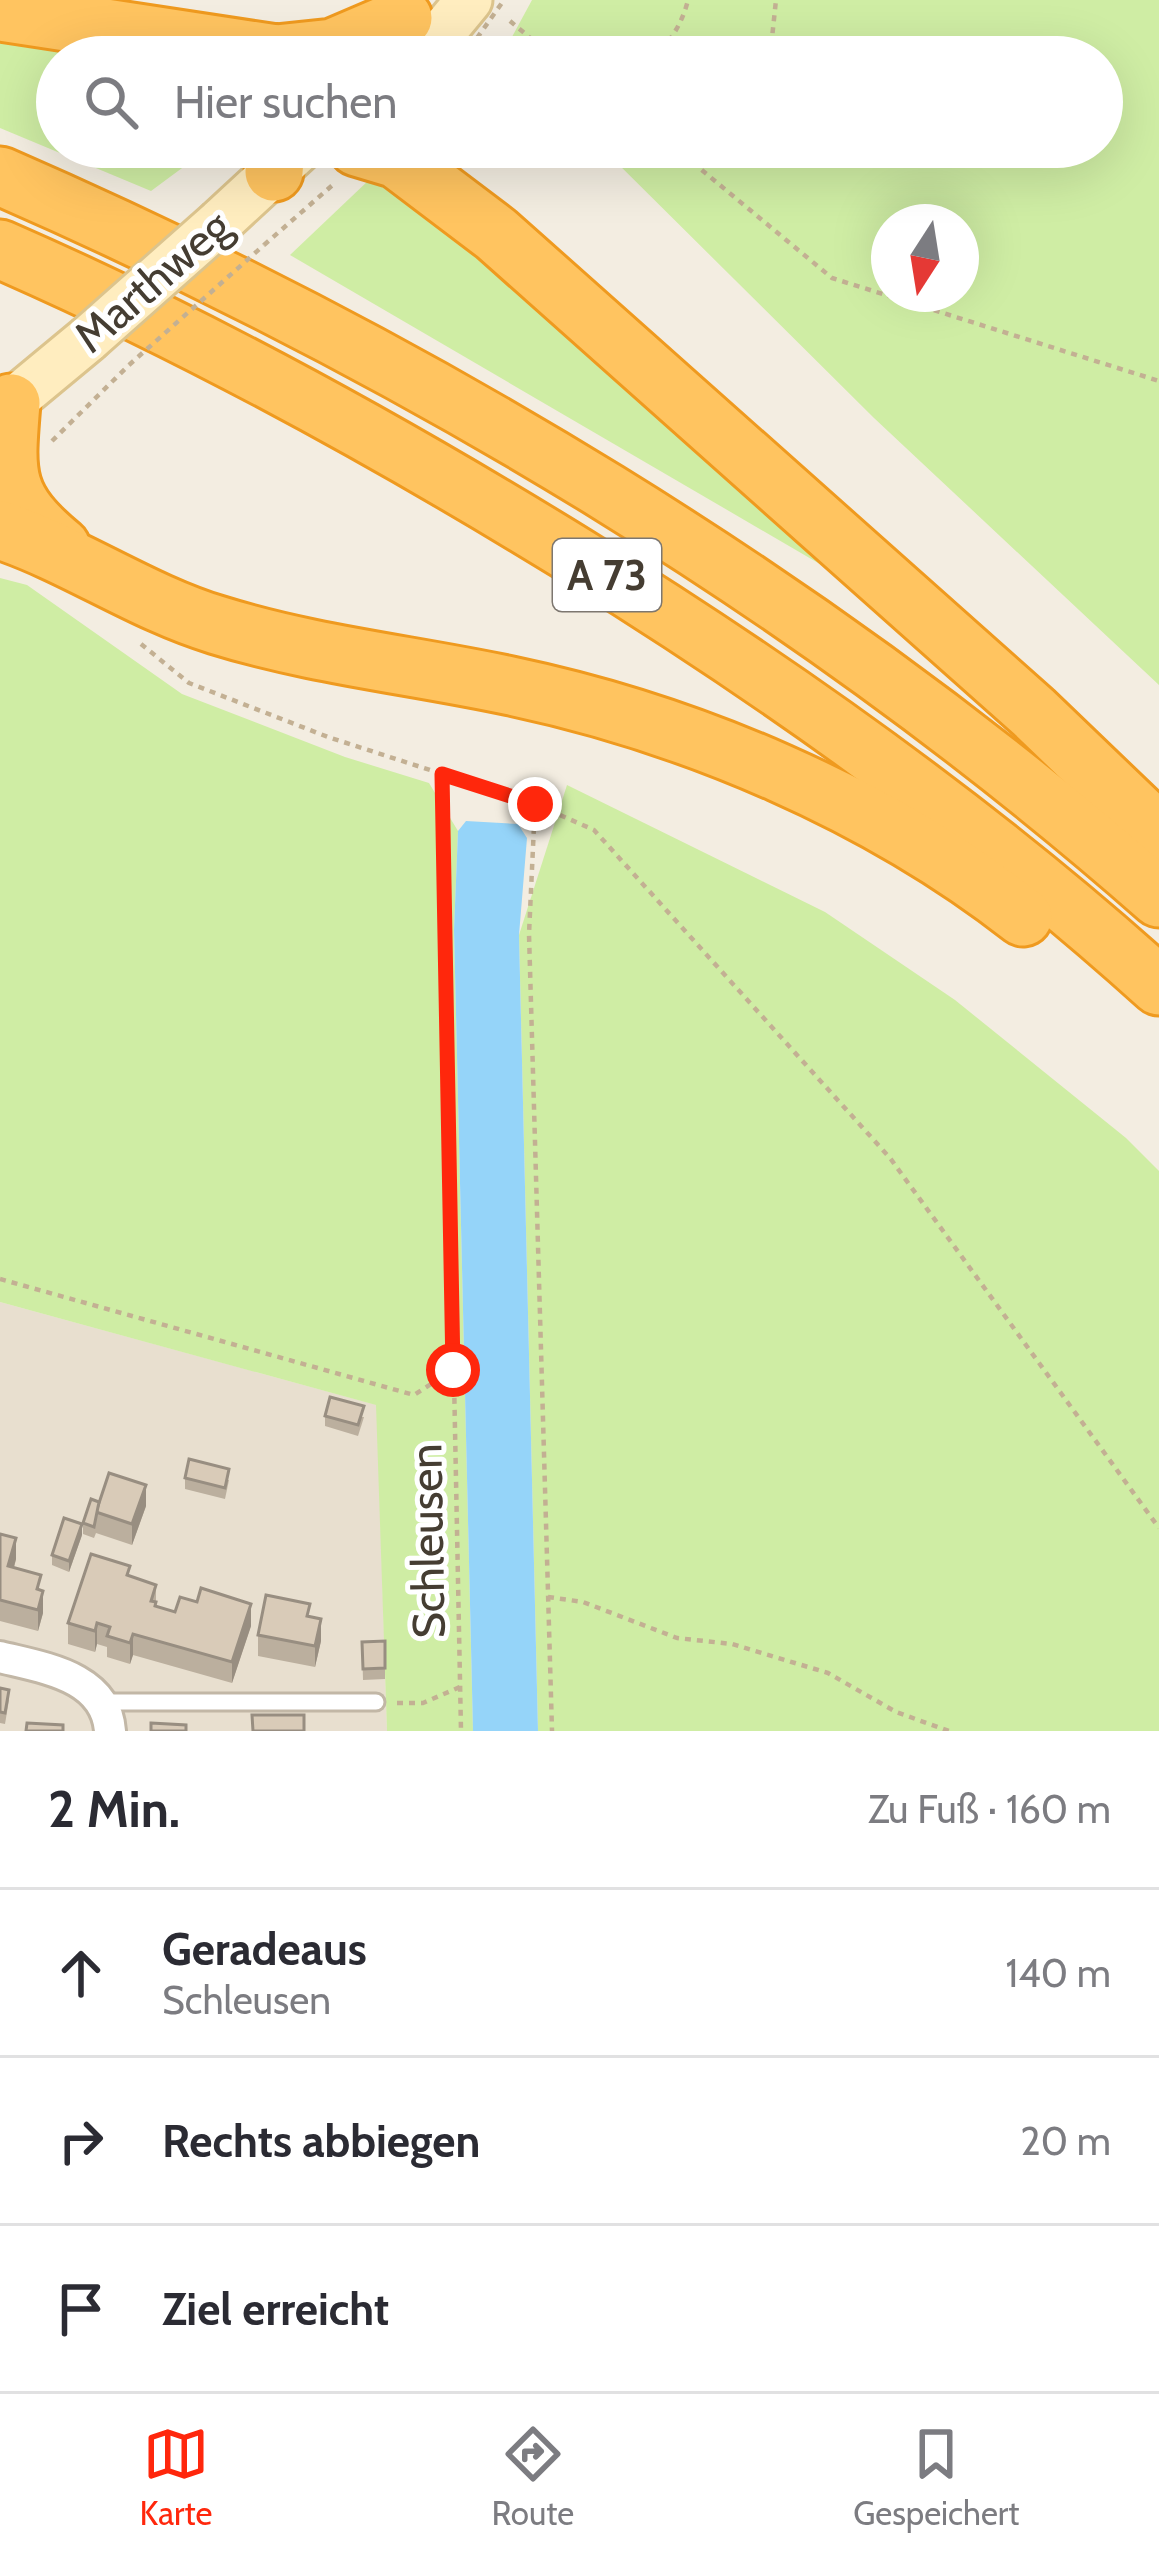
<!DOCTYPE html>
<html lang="de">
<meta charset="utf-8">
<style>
body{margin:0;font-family:Cabin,sans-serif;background:#f2f2f3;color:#2b2b33}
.compass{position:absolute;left:871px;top:204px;width:108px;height:108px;border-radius:50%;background:#fff;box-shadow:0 12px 48px #0002;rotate:192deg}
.stop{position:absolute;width:36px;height:36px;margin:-27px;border:9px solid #ff270c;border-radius:50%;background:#fff}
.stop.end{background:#ff270c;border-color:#fff;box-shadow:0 3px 12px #0008}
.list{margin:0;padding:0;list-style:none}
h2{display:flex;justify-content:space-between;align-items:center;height:156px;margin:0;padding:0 48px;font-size:51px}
h2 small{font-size:39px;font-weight:400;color:#7c7c81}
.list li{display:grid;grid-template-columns:78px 1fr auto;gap:36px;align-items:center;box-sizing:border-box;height:168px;padding:0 48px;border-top:3px solid #e1e1e2}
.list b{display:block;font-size:45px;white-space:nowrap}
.list p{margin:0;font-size:39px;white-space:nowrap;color:#7c7c81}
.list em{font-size:39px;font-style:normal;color:#7c7c81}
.icon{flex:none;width:66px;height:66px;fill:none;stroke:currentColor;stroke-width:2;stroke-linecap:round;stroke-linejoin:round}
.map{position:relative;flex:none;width:1159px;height:1731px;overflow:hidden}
.search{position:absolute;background:#fff;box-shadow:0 12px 48px #0002;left:36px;right:36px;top:36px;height:132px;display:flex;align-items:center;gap:30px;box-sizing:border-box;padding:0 42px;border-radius:66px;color:#7c7c81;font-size:45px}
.sheet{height:660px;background:#fff}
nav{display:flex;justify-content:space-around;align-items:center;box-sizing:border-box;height:168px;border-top:3px solid #e1e1e2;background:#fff;font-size:33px;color:#7c7c81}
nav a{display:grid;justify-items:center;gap:6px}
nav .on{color:#ff270c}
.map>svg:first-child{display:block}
</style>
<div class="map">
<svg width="1159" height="1731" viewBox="0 0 1159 1731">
<rect width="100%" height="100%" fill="#f3ede1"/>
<polygon fill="#e8dfcf" points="0,1302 377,1405 387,1731 0,1731"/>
<g fill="#cfeda4" fill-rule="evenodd">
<path d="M532 0H1159V685L874 418 601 147H1102V57H501ZM889 222H961V294H889Z"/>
<polygon points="0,39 139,57 57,57 57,147 204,147 201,154 151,191 0,128"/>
<polygon points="370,179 467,243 861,588 290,255"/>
<polygon points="0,578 27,585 182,694 345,757 429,783 458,831 454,930 473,1731 387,1731 376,1405 0,1302"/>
<polygon points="567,785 825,912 955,1000 1126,1138 1159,1171 1159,1731 538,1731 519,935"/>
</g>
<polygon fill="#95d4f9" points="466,821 518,824 527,838 519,935 538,1731 473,1731 454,930 458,831"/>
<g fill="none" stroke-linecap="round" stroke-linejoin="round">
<g stroke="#c2b7a6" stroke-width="21">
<polyline id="service" points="103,1702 376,1702"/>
</g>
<g stroke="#c2b7a6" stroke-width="36">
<path id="minor" d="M0 1657C44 1668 106 1676 110 1731"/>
</g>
<g stroke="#dcc48d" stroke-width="51">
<g id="secondary">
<polyline points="422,57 469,0"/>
<polyline points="220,222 299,149"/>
<polyline points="0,412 88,339"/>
</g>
</g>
<g stroke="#ef9a1f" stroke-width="63">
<g id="motorway">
<polyline points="0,12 276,54 333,48 403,18"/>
<polyline points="357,147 397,159 496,234 1033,712 1159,833"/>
<polyline points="274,172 276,147"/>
<path d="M0 176C416 357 818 598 1159 898"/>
<path d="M0 249C199 336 391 442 576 556 781 683 980 824 1159 986"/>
<path d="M11 403C5 475 2 498 61 547"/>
<path d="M0 530C75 555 141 602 217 625 313 655 413 665 511 686 691 724 877 803 1023 917"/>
</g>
</g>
<g stroke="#c3b093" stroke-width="4.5" stroke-dasharray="6 6" stroke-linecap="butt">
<polyline points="510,21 553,57"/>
<path d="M651 57C669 47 683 21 688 0"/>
<polyline points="770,57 776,0"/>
<polyline points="674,147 832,278 1159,381"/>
<polyline points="689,161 719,147"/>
<polyline points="264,245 336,182"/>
<polyline points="52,441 129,365"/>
<polyline points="141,644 189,683 328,737 535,804 594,830 890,1158 1159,1528"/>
<polyline points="442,774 461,1731"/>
<polyline points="535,804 529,934 552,1731"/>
<polyline points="0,1279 414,1395 453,1370"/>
<polyline points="548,1597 583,1602 677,1638 732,1644 828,1673 896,1712 949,1731"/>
<polyline points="397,1703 423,1703 460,1687"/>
</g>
<use href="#service" stroke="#fff" stroke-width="15"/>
<use href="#minor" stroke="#fff" stroke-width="30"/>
<use href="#secondary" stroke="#ffedbf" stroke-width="45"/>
<use href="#motorway" stroke="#ffc460" stroke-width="57"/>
<g stroke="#dcc48d" stroke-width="51" stroke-linecap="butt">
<polyline id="secondary-bridge" points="88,339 220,222"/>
</g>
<g stroke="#c3b093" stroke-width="4.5" stroke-dasharray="6 6" stroke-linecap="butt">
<polyline points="477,38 504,0"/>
<polyline points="129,365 264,245"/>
</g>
<use href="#secondary-bridge" stroke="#ffedbf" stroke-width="45"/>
</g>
<g fill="#bbaf9e">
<polygon points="325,1416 364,1417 358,1436 325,1426"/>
<polygon points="185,1478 229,1480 225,1499 185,1489"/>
<polygon points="99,1502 146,1506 132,1545 96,1533 94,1538 83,1534 83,1523"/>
<polygon points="0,1534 16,1559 14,1568 41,1591 43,1613 38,1631 0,1621"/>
<polygon points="82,1535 69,1572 52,1565 52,1555"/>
<polygon points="130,1576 156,1585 156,1606 175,1612 251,1626 232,1683 133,1655 130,1664 107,1657 107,1647 97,1644 95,1652 68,1644 68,1623"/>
<polygon points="310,1617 321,1641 315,1667 258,1656 258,1635"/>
<polygon points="385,1641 385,1679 363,1680 362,1642"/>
<polygon points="0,1688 9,1700 5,1724 0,1723"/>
</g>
<g fill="#988e81">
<polygon points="146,1485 146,1506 132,1545 132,1524"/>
<polygon points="82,1524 82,1535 69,1572 69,1561"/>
<polygon points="16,1538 16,1559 8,1588 8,1566"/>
<polygon points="43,1591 43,1613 38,1631 38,1610"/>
<polygon points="251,1604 251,1626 232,1683 232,1662"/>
<polygon points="321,1619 321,1641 315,1667 315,1646"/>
<polygon points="97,1623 97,1644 95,1652 95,1631"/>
<polygon points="133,1634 133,1655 130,1664 130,1643"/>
</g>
<g fill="#d9cbb8" stroke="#988e81" stroke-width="3">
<polygon points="330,1397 364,1406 358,1425 325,1416"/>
<polygon points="189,1459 229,1469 225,1488 185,1478"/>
<polygon points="109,1473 146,1485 132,1524 96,1512"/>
<polygon points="91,1499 99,1502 94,1527 83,1523"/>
<polygon points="64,1518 82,1524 69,1561 52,1555"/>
<polygon points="0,1534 16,1538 8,1566 41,1575 37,1589 43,1591 38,1610 0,1600"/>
<polygon points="91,1554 130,1566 127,1575 156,1585 151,1601 156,1602 155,1606 175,1612 180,1597 197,1602 201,1588 251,1604 232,1662 133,1634 130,1643 107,1636 110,1627 97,1623 95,1631 68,1623"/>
<polygon points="266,1595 310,1604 307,1616 321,1619 315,1646 258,1635"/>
<polygon points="385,1641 385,1668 363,1669 362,1642"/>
<polygon points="0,1688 9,1690 5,1713 0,1712"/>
<polygon points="252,1715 304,1715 304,1731 253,1731"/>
<polygon points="27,1723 63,1725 63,1731 26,1731"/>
<polygon points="151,1723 186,1725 186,1731 151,1731"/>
</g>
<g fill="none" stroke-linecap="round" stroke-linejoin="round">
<polyline stroke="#ff270c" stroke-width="15" points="453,1370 442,774 535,804"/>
</g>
<g text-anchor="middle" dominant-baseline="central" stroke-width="10" stroke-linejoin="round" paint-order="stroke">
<rect fill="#fff" stroke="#7d7770" stroke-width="3" x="553" y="539" width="108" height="72" rx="9"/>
<g font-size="42" font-weight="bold" fill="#453d32">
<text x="607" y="575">A 73</text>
</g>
<g font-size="45" fill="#453d32" stroke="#fff">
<text transform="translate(152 281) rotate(-41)">Marthweg</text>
<text transform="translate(427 1541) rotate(-91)">Schleusen</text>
</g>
</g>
</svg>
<svg class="compass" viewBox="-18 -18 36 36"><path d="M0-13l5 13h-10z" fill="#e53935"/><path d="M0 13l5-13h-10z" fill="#7c7c81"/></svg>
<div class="stop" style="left:453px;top:1370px"></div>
<div class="stop end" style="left:535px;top:804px"></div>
<div class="search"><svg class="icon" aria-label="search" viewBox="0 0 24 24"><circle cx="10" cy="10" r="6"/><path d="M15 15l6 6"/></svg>Hier suchen</div>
</div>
<section class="sheet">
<h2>2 Min.<small>Zu Fuß · 160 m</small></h2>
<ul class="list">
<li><svg class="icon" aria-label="ahead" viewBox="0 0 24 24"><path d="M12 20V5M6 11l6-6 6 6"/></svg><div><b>Geradeaus</b><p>Schleusen</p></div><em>140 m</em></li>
<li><svg class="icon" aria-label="right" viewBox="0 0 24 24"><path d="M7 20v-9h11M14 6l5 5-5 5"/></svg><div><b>Rechts abbiegen</b></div><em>20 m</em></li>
<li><svg class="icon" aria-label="arrive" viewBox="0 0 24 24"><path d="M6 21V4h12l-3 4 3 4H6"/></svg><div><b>Ziel erreicht</b></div></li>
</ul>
</section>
<nav>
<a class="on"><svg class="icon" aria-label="map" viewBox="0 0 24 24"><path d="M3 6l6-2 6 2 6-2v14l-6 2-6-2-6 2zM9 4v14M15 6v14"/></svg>Karte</a>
<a><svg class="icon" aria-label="directions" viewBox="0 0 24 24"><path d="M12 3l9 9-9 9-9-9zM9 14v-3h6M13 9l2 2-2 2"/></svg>Route</a>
<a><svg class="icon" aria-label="saved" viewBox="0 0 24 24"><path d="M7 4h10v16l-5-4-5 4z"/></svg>Gespeichert</a>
</nav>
